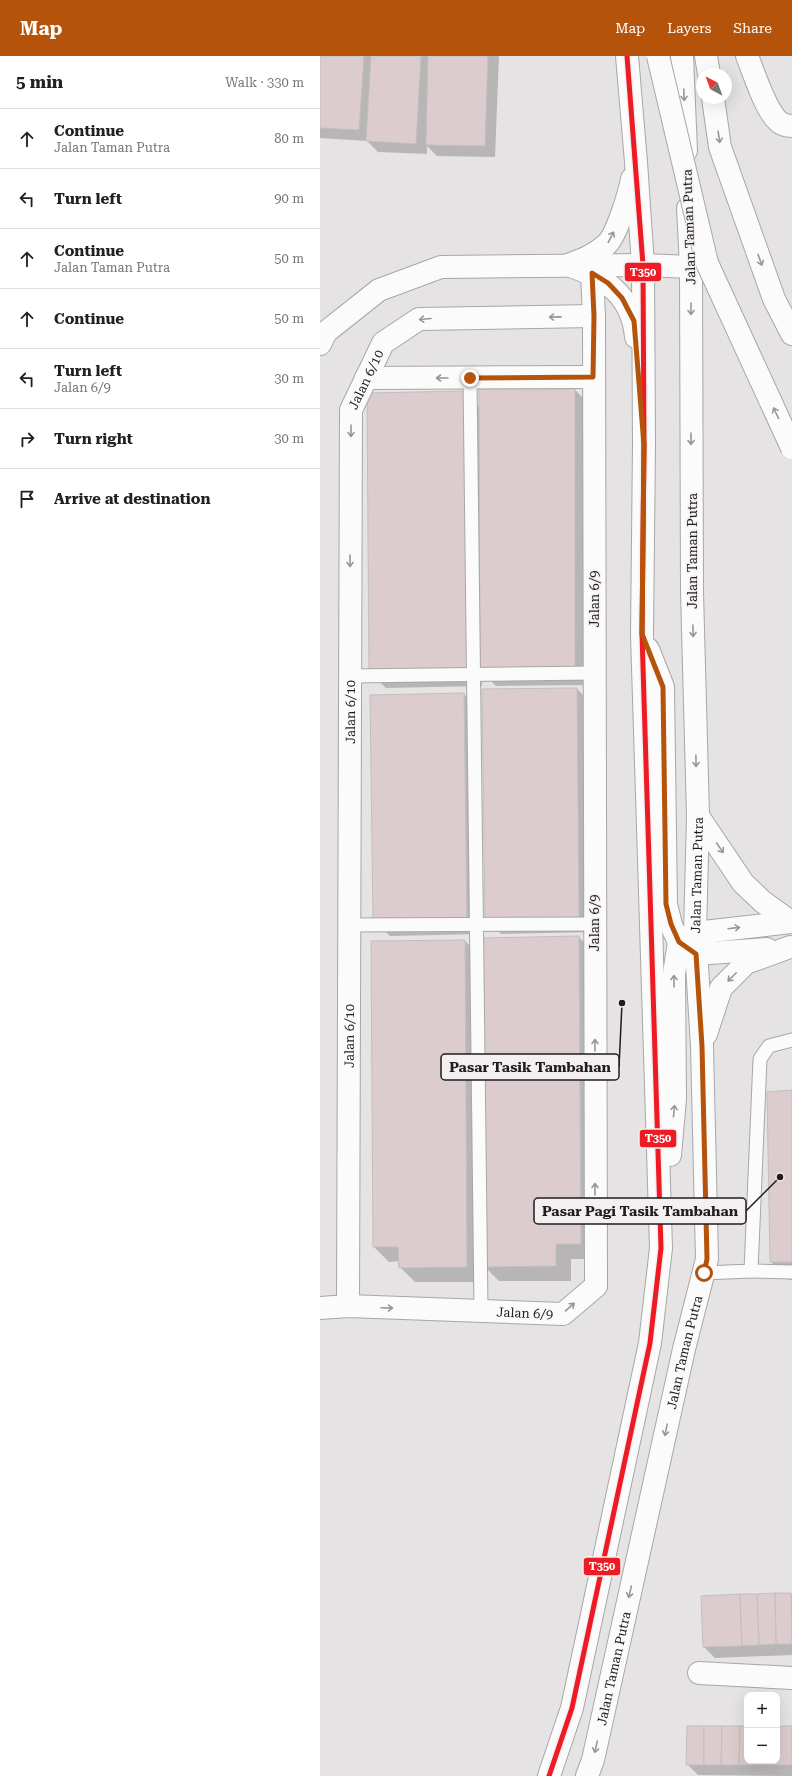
<!DOCTYPE html>
<meta charset="utf-8">
<style>
body{margin:0;font-family:"Roboto Serif",serif;background:#f2f2f2;color:#202124}
.controls{position:absolute;right:12px;bottom:12px;display:grid;overflow:hidden;border-radius:8px;box-shadow:0 4px 16px #0002}
.controls button{width:36px;height:36px;display:grid;place-items:center;padding:0;border:0;border-bottom:1px solid #e0e0e0;background:#fff;color:#202124;font:20px sans-serif}
.compass{position:absolute;left:376px;top:12px;width:36px;height:36px;border-radius:50%;background:#fff;box-shadow:0 4px 16px #0002;rotate:319deg}
.stop{position:absolute;width:12px;height:12px;margin:-9px;border:3px solid #b45309;border-radius:50%;background:#fff}
.stop.end{background:#b45309;border-color:#fff;box-shadow:0 1px 4px #0008}
.list{margin:0;padding:0;list-style:none}
h2{display:flex;justify-content:space-between;align-items:center;height:52px;margin:0;padding:0 16px;font-size:17px}
h2 small{font-size:13px;font-weight:400;color:#757577}
.list li{display:grid;grid-template-columns:26px 1fr auto;gap:12px;align-items:center;box-sizing:border-box;height:60px;padding:0 16px;border-top:1px solid #e0e0e0}
.list b{display:block;font-size:15px;white-space:nowrap}
.list p{margin:0;font-size:13px;white-space:nowrap;color:#757577}
.list em{font-size:13px;font-style:normal;color:#757577}
.icon{flex:none;width:22px;height:22px;fill:none;stroke:currentColor;stroke-width:2;stroke-linecap:round;stroke-linejoin:round}
.map{position:relative;flex:none;width:472px;height:1720px;overflow:hidden}
header{display:flex;align-items:center;gap:24px;box-sizing:border-box;height:56px;padding:0 20px;background:#b45309;color:#fff}
header strong{font-size:19px}
nav{display:flex;gap:22px;margin-inline-start:auto;font-size:14px}
main{display:flex}
aside{flex:1;background:#fff}
.map>svg:first-child{display:block}
</style>
<header>
<strong>Map</strong>
<nav><a>Map</a><a>Layers</a><a>Share</a></nav>
</header>
<main>
<aside>
<h2>5 min<small>Walk · 330 m</small></h2>
<ul class="list">
<li><svg class="icon" aria-label="ahead" viewBox="0 0 24 24"><path d="M12 20V5M6 11l6-6 6 6"/></svg><div><b>Continue</b><p>Jalan Taman Putra</p></div><em>80 m</em></li>
<li><svg class="icon" aria-label="left" viewBox="0 0 24 24"><path d="M17 20v-9H6M10 6l-5 5 5 5"/></svg><div><b>Turn left</b></div><em>90 m</em></li>
<li><svg class="icon" aria-label="ahead" viewBox="0 0 24 24"><path d="M12 20V5M6 11l6-6 6 6"/></svg><div><b>Continue</b><p>Jalan Taman Putra</p></div><em>50 m</em></li>
<li><svg class="icon" aria-label="ahead" viewBox="0 0 24 24"><path d="M12 20V5M6 11l6-6 6 6"/></svg><div><b>Continue</b></div><em>50 m</em></li>
<li><svg class="icon" aria-label="left" viewBox="0 0 24 24"><path d="M17 20v-9H6M10 6l-5 5 5 5"/></svg><div><b>Turn left</b><p>Jalan 6/9</p></div><em>30 m</em></li>
<li><svg class="icon" aria-label="right" viewBox="0 0 24 24"><path d="M7 20v-9h11M14 6l5 5-5 5"/></svg><div><b>Turn right</b></div><em>30 m</em></li>
<li><svg class="icon" aria-label="arrive" viewBox="0 0 24 24"><path d="M6 21V4h12l-3 4 3 4H6"/></svg><div><b>Arrive at destination</b></div></li>
</ul>
</aside>
<div class="map">
<svg width="472" height="1720" viewBox="0 0 472 1720">
<rect width="100%" height="100%" fill="#e6e3e4"/>
<g fill="#0003">
<polygon points="0,0 179,0 175,101 117,100 107,90 107,98 58,96 47,85 0,82"/>
<polygon points="255,334 270,349 270,629 176,630 162,616 162,630 66,632 50,617 145,336 160,351"/>
<polygon points="257,633 272,648 274,876 181,878 166,863"/>
<polygon points="144,638 159,654 162,878 70,880 54,865"/>
<polygon points="259,881 274,897 275,1203 251,1203 251,1225 179,1225 164,1210"/>
<polygon points="145,885 160,900 162,1226 95,1226 80,1211 80,1205 69,1206 54,1191"/>
<polygon points="472,1035 472,1224 469,1224 451,1206"/>
<polygon points="472,1538 472,1599 395,1602 384,1591 382,1541"/>
<polygon points="427,1671 427,1705 457,1705 457,1671 472,1671 472,1720 378,1719 367,1708"/>
</g>
<g fill="#ddcccd" stroke="#c1bfbf">
<polygon points="0,0 44,0 39,74 0,72"/>
<polygon points="51,0 101,0 96,88 46,85"/>
<polygon points="108,0 168,0 165,90 106,89"/>
<polygon points="159,333 255,333 255,614 160,615"/>
<polygon points="146,335 148,616 49,618 47,337"/>
<polygon points="257,632 259,862 165,863 162,633"/>
<polygon points="144,637 147,863 53,865 50,639"/>
<polygon points="259,880 261,1188 236,1188 236,1210 163,1211 162,882"/>
<polygon points="145,884 147,1211 79,1212 78,1191 53,1191 51,885"/>
<polygon points="472,1034 472,1206 450,1206 447,1036"/>
<polygon points="455,1537 471,1537 472,1588 456,1588"/>
<polygon points="455,1537 456,1588 439,1589 437,1538"/>
<polygon points="420,1538 422,1590 383,1591 381,1540"/>
<polygon points="420,1538 437,1538 439,1589 422,1590"/>
<polygon points="367,1670 384,1670 384,1709 366,1709"/>
<polygon points="384,1670 402,1670 401,1709 384,1709"/>
<polygon points="402,1670 420,1670 419,1709 401,1709"/>
<polygon points="420,1670 427,1670 427,1705 437,1705 437,1709 419,1709"/>
<polygon points="457,1670 472,1670 472,1709 455,1709 455,1705 457,1705"/>
<rect x="437" y="1705" width="18" height="4"/>
</g>
<g fill="none" stroke-linecap="round" stroke-linejoin="round">
<g stroke="#a8a6a7" stroke-width="15">
<g id="service">
<polyline points="150,322 161,1254"/>
<polyline points="30,620 274,617"/>
<polyline points="29,869 274,868"/>
<polyline points="431,1215 472,1216"/>
<polyline points="384,1217 431,1215 440,1003 449,990 472,984"/>
</g>
</g>
<g stroke="#a8a6a7" stroke-width="24">
<g id="minor">
<path d="M427 0C434 17 445 53 458 65 462 69 466 70 472 70"/>
<polyline points="0,288 6,276 59,234 121,211 323,209 371,211"/>
<polyline points="46,322 273,321"/>
<path id="s1" d="M28 1250 31 354 63 287 99 263 274 260"/>
<path id="s2" d="M0 1252 28 1250 243 1258 276 1230 274 260 272 217"/>
<polyline points="379,1617 472,1622"/>
</g>
</g>
<g stroke="#a8a6a7" stroke-width="24">
<g id="tertiary">
<polyline points="362,0 366,95"/>
<path d="M248 209C285 222 312 238 316 281"/>
<path d="M248 209C262 204 275 199 286 189 297 179 309 138 312 123"/>
<polyline points="328,593 343,631 346,848 351,869 359,886 370,894"/>
<polyline points="378,760 423,827 443,846 471,866"/>
<polyline points="376,898 447,893"/>
<polyline points="386,978 401,932 426,907 470,891"/>
<polyline points="350,1099 355,1043 354,918 359,886 375,877 472,866"/>
<polyline points="229,1720 252,1652 330,1287 341,1192 322,578 324,389 323,209 316,106 307,0"/>
<path id="s3" d="M267 1720 273 1704 364 1293 387 1203 382 990 375 877 378 760 372 536 371 211 368 152"/>
</g>
</g>
<g stroke="#a8a6a7" stroke-width="24">
<g id="motorway">
<polyline points="386,0 389,18"/>
<polyline points="393,42 400,91 454,243 472,278"/>
</g>
</g>
<use href="#service" stroke="#fbfbfb" stroke-width="13"/>
<use href="#minor" stroke="#fbfbfb" stroke-width="22"/>
<use href="#tertiary" stroke="#fbfbfb" stroke-width="22"/>
<use href="#motorway" stroke="#fbfbfb" stroke-width="22"/>
<g stroke="#a8a6a7" stroke-width="24" stroke-linecap="butt">
<polyline id="motorway-bridge" points="338,0 387,207 472,392"/>
</g>
<use href="#motorway-bridge" stroke="#fbfbfb" stroke-width="22"/>
<g stroke="#f4eff1" stroke-width="8">
<polyline id="bus-1" points="229,1720 252,1652 330,1287 341,1192 322,578 324,389 323,209 307,0"/>
</g>
<use href="#bus-1" stroke="#ed1b24" stroke-width="5"/>
</g>
<defs><path id="oneway-shaft" d="M-6 0H5M1.5-3L5.5 0L1.5 3" fill="none" stroke-width="1.6" stroke-linecap="round" stroke-linejoin="round"/></defs>
<g stroke="#989798">
<use href="#oneway-shaft" transform="translate(364 39) rotate(88)"/>
<use href="#oneway-shaft" transform="translate(399 81) rotate(81)"/>
<use href="#oneway-shaft" transform="translate(291 181) rotate(-63)"/>
<use href="#oneway-shaft" transform="translate(440 204) rotate(71)"/>
<use href="#oneway-shaft" transform="translate(371 253) rotate(90)"/>
<use href="#oneway-shaft" transform="translate(235 261) rotate(179)"/>
<use href="#oneway-shaft" transform="translate(105 263) rotate(175)"/>
<use href="#oneway-shaft" transform="translate(122 322) rotate(180)"/>
<use href="#oneway-shaft" transform="translate(456 357) rotate(-115)"/>
<use href="#oneway-shaft" transform="translate(31 375) rotate(90)"/>
<use href="#oneway-shaft" transform="translate(371 383) rotate(90)"/>
<use href="#oneway-shaft" transform="translate(30 505) rotate(90)"/>
<use href="#oneway-shaft" transform="translate(373 575) rotate(89)"/>
<use href="#oneway-shaft" transform="translate(376 705) rotate(89)"/>
<use href="#oneway-shaft" transform="translate(400 792) rotate(56)"/>
<use href="#oneway-shaft" transform="translate(414 872) rotate(-7)"/>
<use href="#oneway-shaft" transform="translate(412 921) rotate(135)"/>
<use href="#oneway-shaft" transform="translate(354 925) rotate(-91)"/>
<use href="#oneway-shaft" transform="translate(275 989) rotate(-90)"/>
<use href="#oneway-shaft" transform="translate(354 1055) rotate(-85)"/>
<use href="#oneway-shaft" transform="translate(275 1133) rotate(-90)"/>
<use href="#oneway-shaft" transform="translate(250 1251) rotate(-41)"/>
<use href="#oneway-shaft" transform="translate(67 1252) rotate(2)"/>
<use href="#oneway-shaft" transform="translate(346 1374) rotate(102)"/>
<use href="#oneway-shaft" transform="translate(310 1536) rotate(103)"/>
<use href="#oneway-shaft" transform="translate(276 1691) rotate(103)"/>
</g>
<g fill="none" stroke-linecap="round" stroke-linejoin="round">
<polyline stroke="#b45309" stroke-width="5" points="150,322 273,321 274,260 272,217 288,227 302,242 314,265 324,389 322,578 343,631 346,848 351,868 359,886 376,898 382,990 387,1203 384,1217"/>
</g>
<g text-anchor="middle" dominant-baseline="central" stroke-width="3" stroke-linejoin="round" paint-order="stroke">
<g font-size="13" fill="#1f1d1e" stroke="#f4eff1">
<text transform="translate(369 171) rotate(-92)">Jalan Taman Putra</text>
<text stroke="none"><textPath href="#s1" startOffset="930">Jalan 6/10</textPath></text>
<text transform="translate(372 495) rotate(-90)">Jalan Taman Putra</text>
<text transform="translate(274 543) rotate(-90)">Jalan 6/9</text>
<text stroke="none"><textPath href="#s1" startOffset="594">Jalan 6/10</textPath></text>
<text stroke="none"><textPath href="#s3" startOffset="915">Jalan Taman Putra</textPath></text>
<text transform="translate(274 867) rotate(-90)">Jalan 6/9</text>
<text stroke="none"><textPath href="#s1" startOffset="270">Jalan 6/10</textPath></text>
<text stroke="none"><textPath href="#s2" startOffset="205">Jalan 6/9</textPath></text>
<text stroke="none"><textPath href="#s3" startOffset="435">Jalan Taman Putra</textPath></text>
<text stroke="none"><textPath href="#s3" startOffset="111">Jalan Taman Putra</textPath></text>
</g>
</g>
<path fill="none" stroke="#1f1d1e" stroke-width="1.5" d="M302 947L299 1011M460 1121L426 1155"/>
<g fill="#1f1d1e" stroke="#f4eff1" stroke-width="1.5">
<circle cx="302" cy="947" r="4"/>
<circle cx="460" cy="1121" r="4"/>
</g>
<g fill="#f4eff1" stroke="#1f1d1e" stroke-width="1.5">
<rect x="121" y="998" width="178" height="26" rx="4"/>
<rect x="214" y="1142" width="212" height="26" rx="4"/>
</g>
<g font-size="14" text-anchor="middle" font-weight="bold" fill="#1f1d1e">
<text x="210" y="1016">Pasar Tasik Tambahan</text>
<text x="320" y="1160">Pasar Pagi Tasik Tambahan</text>
</g>
<g stroke="#f4eff1" stroke-width="1.5">
<rect x="304" y="206" width="38" height="20" rx="4" fill="#ed1b24"/>
<rect x="319" y="1073" width="38" height="19" rx="4" fill="#ed1b24"/>
<rect x="263" y="1501" width="38" height="19" rx="4" fill="#ed1b24"/>
</g>
<g font-size="11" text-anchor="middle" font-weight="bold" fill="#fff">
<text x="323" y="220">T350</text>
<text x="338" y="1086">T350</text>
<text x="282" y="1514">T350</text>
</g>
</svg>
<div class="controls">
<button>+</button>
<button>−</button>
</div>
<svg class="compass" viewBox="-18 -18 36 36"><path d="M0-13l5 13h-10z" fill="#e53935"/><path d="M0 13l5-13h-10z" fill="#757577"/></svg>
<div class="stop" style="left:384px;top:1217px"></div>
<div class="stop end" style="left:150px;top:322px"></div>
</div>
</main>
